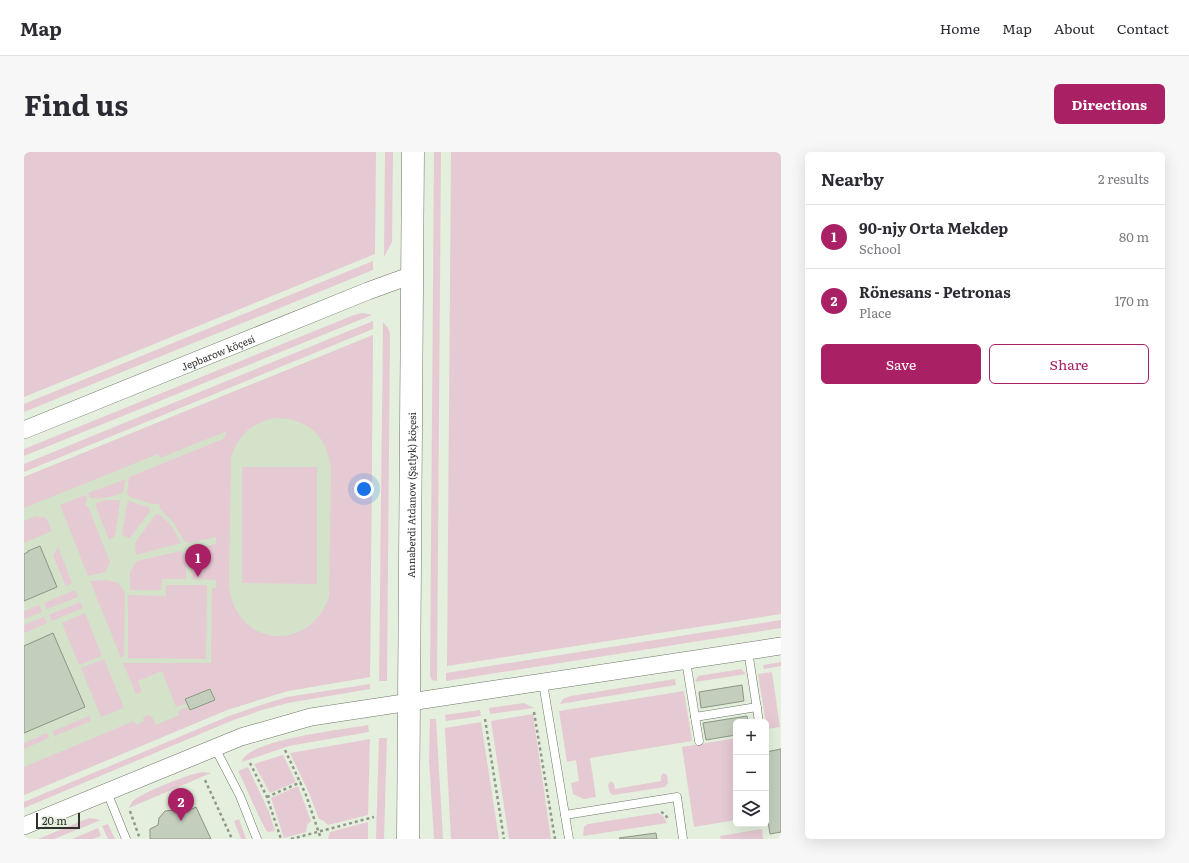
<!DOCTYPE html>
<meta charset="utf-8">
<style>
body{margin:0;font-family:Literata,serif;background:#f7f7f7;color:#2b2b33}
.controls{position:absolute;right:12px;bottom:12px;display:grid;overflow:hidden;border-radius:6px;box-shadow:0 4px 16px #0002}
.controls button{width:36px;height:36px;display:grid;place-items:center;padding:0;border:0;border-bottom:1px solid #e1e1e2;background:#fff;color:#2b2b33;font:20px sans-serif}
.scale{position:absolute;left:12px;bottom:10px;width:44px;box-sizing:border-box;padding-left:4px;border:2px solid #2e322b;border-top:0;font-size:11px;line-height:14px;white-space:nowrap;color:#2e322b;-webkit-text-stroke:3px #e4efdd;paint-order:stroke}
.you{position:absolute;left:340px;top:337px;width:14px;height:14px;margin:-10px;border:3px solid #fff;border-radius:50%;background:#1a73e8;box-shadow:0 0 0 6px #1a73e833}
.badge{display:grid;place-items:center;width:26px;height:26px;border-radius:50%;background:#a92065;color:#fff;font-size:13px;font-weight:700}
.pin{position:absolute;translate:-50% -33px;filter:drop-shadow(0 1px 2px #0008)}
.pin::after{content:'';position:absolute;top:21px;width:14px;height:12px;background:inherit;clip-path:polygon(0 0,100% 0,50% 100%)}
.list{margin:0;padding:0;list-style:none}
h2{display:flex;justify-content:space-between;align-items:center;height:52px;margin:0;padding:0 16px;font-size:17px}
h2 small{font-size:13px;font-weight:400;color:#7c7c81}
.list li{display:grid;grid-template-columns:26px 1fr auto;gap:12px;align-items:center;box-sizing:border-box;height:64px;padding:0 16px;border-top:1px solid #e1e1e2}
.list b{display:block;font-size:15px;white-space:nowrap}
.list p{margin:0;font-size:13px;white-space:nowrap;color:#7c7c81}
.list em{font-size:13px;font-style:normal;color:#7c7c81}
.actions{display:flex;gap:8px;padding:12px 16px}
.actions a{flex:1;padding:9px 0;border:1px solid #a92065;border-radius:6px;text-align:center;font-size:14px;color:#a92065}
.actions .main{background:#a92065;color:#fff}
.icon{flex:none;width:22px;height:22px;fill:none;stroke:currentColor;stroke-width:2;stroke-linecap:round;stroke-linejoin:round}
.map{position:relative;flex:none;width:757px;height:687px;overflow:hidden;border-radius:6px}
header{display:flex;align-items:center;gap:24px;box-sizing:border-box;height:56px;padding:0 20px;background:#fff;border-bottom:1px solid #e1e1e2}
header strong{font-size:19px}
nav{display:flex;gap:22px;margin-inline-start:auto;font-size:14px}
.intro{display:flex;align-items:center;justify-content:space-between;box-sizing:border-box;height:96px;padding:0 24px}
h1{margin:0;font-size:28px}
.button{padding:10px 18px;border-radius:6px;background:#a92065;color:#fff;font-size:14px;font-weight:700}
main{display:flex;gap:24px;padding:0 24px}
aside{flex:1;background:#fff;border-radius:6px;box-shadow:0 4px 16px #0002}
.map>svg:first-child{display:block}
</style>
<header>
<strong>Map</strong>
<nav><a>Home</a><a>Map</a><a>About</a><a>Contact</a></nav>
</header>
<div class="intro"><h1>Find us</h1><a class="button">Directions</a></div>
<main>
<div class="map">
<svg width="757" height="687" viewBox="0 0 757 687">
<rect width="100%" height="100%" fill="#e4efdd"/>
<polygon fill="#d4e2ca" points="349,183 346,525 264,539 235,547 203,558 0,643 0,325"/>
<g fill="#e6cad3" fill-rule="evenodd">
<polygon points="0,0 352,0 351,102 0,245"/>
<polygon points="361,0 369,0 368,90 360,105"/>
<polygon points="410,0 417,0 413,529 408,528 406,524"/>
<polygon points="427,0 757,0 757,462 423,514"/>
<polygon points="349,109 349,118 0,260 0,252"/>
<polygon points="339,161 348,163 0,304 0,297 330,163"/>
<polygon points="349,169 349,177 0,320 0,312"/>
<polygon points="359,170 364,176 366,181 363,529 355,529"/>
<path d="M349 183 346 525 264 539 203 558 0 643V615L110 569 112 573 120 569 119 565 125 563 128 565 132 573 155 563 154 559 163 555 165 559 192 548 186 536 160 547 162 552 152 555 138 519 114 529 118 540 112 542 99 511H187L188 436H192V428L168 427 165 398 192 392V385L165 391 160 389 150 371 137 358 135 352H128L106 345 103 341 105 325 199 287 203 279 136 306 134 302 0 356V325ZM251 266C284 266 303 284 307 316L305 445C285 502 212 495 205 434L207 305C214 283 228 271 251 266Z"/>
<polygon points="218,315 293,315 293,432 218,431"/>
<path d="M102 327 99 340C92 344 75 348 66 346L64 341Z"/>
<polygon points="61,343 63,347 61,352 65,357 86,410 81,420 64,424 36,353"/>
<polygon points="82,348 95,348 96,350 91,384 85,388 72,355 72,351"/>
<polygon points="105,349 126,356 126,359 106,386 98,383 103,351"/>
<polygon points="135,362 147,373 157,391 112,403 111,391 131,363"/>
<polygon points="12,364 22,366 28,379 0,391 0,369"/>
<polygon points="34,395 48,431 42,434 29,404"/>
<polygon points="157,399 160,401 162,409 162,427 138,427 137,438 106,438 106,419 113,409"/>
<polygon points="82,428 94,431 101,440 100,503 97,506 66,429"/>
<polygon points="142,433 183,433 182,507 104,506 104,443 142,444"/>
<polygon points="51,438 54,445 23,457 20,451"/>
<polygon points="56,450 59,456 28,469 25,463"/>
<polygon points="15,453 18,460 0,467 0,459"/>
<polygon points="61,461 78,504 55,513 38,471"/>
<polygon points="20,465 23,471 0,481 0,473"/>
<polygon points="757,468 757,476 422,529 422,521"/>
<polygon points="80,507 100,556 77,565 57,516"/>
<polygon points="757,510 757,514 740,517 739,513"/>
<polygon points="717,517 722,522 671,530 674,524"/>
<polygon points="748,520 756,575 743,577 734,522"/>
<polygon points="651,527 652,533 536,552 539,547 547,544"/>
<polygon points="346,532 346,537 264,551 238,558 207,569 0,656 0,650 205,564 237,553 263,545"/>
<polygon points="660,539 668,589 566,606 572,645 559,647 549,642 547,631 555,629 552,608 543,610 535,559"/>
<polygon points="500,551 510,556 466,562 465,556"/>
<polygon points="456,558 457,564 422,569 421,563"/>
<polygon points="509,562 527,687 485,687 467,569"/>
<polygon points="65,564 67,569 31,584 29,579"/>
<polygon points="406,567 412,567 419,687 410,687 405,608"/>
<polygon points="457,570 475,687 427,687 421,576"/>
<path d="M344 573 345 580 265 594 218 610C221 588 323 577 344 573Z"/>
<polygon points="23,581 25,586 0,597 0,591"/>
<polygon points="355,586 363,586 360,687 352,687"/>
<polygon points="712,586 712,668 670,675 658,595"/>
<polygon points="346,587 344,663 304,673 300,669 295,667 285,641 266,601"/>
<polygon points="259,603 272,630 246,641 230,612"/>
<path d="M224 615 245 660 251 679 244 680C239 677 220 629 214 619Z"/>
<path d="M179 620 187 621 105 656C106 653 107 651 110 648 118 641 167 621 179 620Z"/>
<polygon points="639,621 643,623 644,631 641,635 589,643 586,641 584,633 587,629 590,632 591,637 637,629 637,624"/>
<polygon points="274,634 287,669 283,673 282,680 260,686 247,646"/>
<polygon points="634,661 639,664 643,671 559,684 560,675 564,672"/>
<polygon points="65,666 77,668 30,687 14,687"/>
<polygon points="215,667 222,687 217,687 210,669"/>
<polygon points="344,670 344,687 304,687 306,680"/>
<polygon points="84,672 91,687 84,687 78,674"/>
<polygon points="74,676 77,684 69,687 48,687"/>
<polygon points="738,677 739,687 697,687 696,684"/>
</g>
<g fill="#c4cebd" stroke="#8c9585">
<polygon points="16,394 33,435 0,449 0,402 4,400 4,399"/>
<polygon points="29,481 61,555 0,581 0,494"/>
<polygon points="718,533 720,549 677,556 675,540"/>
<polygon points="186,537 191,548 166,558 161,547"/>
<polygon points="723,564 724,570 712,570 712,583 682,588 679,571"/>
<polygon points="757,597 757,680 746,682 742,657 742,600"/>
<polygon points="172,655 187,687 126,687 126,677 134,673 135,666 141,659 151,658 157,662"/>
<polygon points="632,681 633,687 596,687 595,686"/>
</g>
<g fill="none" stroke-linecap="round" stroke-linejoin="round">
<g stroke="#6e7767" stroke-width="9">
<g id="lane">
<polyline points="724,499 735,570"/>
<polyline points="662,509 675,589"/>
<polyline points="519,531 545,687"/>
<polyline points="671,565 733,555"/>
<polyline points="191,596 216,644 233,687"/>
<polyline points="83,640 102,687"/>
<polyline points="541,663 653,645 659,687"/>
</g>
</g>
<g stroke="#6e7767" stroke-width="18">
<g id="street">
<path id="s1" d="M0 278 344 139 388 123"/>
<polyline points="0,674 217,585 287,565 757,494"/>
</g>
</g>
<g stroke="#6e7767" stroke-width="23">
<g id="secondary">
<path id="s2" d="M384 687 389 0"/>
</g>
</g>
<g stroke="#91988b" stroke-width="2.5" stroke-dasharray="3 3" stroke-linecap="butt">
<polyline points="510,560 531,687"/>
<polyline points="461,567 480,687"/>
<polyline points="261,598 282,643 297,687"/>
<polyline points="226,611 243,645 257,687"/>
<polyline points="181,628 208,687"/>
<polyline points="243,645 277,630"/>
<polyline points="106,659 116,687"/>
<polyline points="637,660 641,662 644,667"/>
<polyline points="267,687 350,665"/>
</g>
<use href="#lane" stroke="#fff" stroke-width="8"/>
<use href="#street" stroke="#fff" stroke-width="17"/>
<use href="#secondary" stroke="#fff" stroke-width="22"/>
</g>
<g text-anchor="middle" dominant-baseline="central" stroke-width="3" stroke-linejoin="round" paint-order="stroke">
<g font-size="10" fill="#2e322b" stroke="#e4efdd">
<text stroke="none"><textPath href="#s1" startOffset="209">Jepbarow köçesi</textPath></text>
<text stroke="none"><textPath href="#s2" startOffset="344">Annaberdi Atdanow (Şatlyk) köçesi</textPath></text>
</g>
</g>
</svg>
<div class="controls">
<button>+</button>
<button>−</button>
<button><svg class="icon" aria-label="layers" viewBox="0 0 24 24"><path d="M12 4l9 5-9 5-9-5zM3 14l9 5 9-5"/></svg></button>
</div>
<div class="scale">20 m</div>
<div class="you"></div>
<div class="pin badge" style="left:174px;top:425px">1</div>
<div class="pin badge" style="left:157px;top:669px">2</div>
</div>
<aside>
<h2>Nearby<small>2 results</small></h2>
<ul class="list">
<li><span class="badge">1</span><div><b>90-njy Orta Mekdep</b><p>School</p></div><em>80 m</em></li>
<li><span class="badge">2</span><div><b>Rönesans - Petronas</b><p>Place</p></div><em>170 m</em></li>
</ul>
<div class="actions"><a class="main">Save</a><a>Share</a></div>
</aside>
</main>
